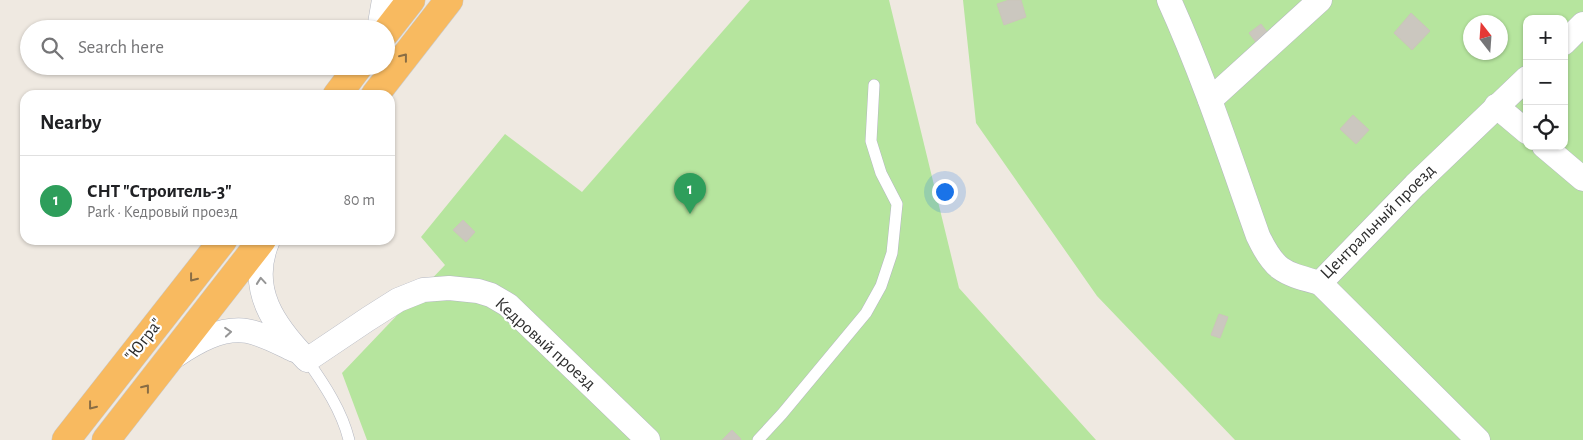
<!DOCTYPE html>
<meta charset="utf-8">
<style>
body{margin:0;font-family:"Alegreya Sans",sans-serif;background:#f6f6f6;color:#202124}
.controls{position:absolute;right:15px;top:15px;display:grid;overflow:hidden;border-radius:10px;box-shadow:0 1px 4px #0004}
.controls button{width:45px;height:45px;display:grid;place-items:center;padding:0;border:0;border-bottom:1px solid #e0e0e0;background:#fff;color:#202124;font:25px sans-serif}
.compass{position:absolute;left:1463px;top:15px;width:45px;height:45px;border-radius:50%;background:#fff;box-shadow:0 1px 4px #0004;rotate:343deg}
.you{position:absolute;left:944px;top:191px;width:18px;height:18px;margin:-12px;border:4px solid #fff;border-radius:50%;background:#1a73e8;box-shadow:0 0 0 8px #1a73e833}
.badge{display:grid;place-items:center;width:32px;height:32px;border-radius:50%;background:#b45309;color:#fff;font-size:16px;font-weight:700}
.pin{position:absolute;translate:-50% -41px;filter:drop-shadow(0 1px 2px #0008)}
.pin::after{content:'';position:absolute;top:26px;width:18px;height:15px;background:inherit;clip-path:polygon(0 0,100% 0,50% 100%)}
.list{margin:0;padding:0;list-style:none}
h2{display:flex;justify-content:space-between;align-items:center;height:65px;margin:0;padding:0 20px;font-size:21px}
h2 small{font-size:16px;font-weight:400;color:#757577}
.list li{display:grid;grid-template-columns:32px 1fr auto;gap:15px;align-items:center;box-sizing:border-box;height:90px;padding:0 20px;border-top:1px solid #e0e0e0}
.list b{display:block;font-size:19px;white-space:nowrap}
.list p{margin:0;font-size:16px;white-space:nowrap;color:#757577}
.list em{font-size:16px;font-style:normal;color:#757577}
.icon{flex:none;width:28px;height:28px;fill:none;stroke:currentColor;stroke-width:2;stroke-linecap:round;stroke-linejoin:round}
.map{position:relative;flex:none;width:1583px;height:440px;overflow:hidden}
.search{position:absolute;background:#fff;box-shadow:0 1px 4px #0004;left:20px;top:20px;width:375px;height:55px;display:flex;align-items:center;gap:12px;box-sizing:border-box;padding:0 18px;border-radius:28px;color:#757577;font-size:19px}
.panel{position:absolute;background:#fff;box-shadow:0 1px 4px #0004;left:20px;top:90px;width:375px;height:155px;border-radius:15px}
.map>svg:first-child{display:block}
</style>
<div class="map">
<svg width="1583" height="440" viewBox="0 0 1583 440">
<rect width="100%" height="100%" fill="#efe9e1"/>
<g fill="#b6e59e" fill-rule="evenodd">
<polygon points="750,0 889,0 959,288 1096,440 367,440 342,373 445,265 421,237 505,134 582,192"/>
<path d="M963 0H1583V440H1235L1097 296 976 123ZM1527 19H1564V146H1527ZM1470 22H1500V52H1470Z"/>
</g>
<g fill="#cbc7bf" stroke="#cbc5ba">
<polygon points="1009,0 1021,0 1026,17 1004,25 997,4"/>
<polygon points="1411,13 1430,31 1412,50 1394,33"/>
<polygon points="1261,24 1271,37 1258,45 1249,33"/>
<polygon points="1353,115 1369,130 1356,144 1340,129"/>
<polygon points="463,220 475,232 466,242 453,230"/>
<polygon points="1219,314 1228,317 1220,338 1211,335"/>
<polygon points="732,430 741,439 740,440 722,440"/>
</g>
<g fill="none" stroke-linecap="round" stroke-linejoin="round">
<g stroke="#b4b7c1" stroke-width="12">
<g id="service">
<path d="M307 360C324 384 342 411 349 440"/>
<polyline points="758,440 782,414 866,313 881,286 892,253 897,204 881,173 871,141 874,85"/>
</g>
</g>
<g stroke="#b4b7c1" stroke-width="25">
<g id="minor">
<path d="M1169 0C1204 77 1230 157 1258 236 1275 272 1284 273 1320 283L1415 185 1527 78"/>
<polyline points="379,29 384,0"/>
<polyline points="1564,43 1583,24"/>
<polyline points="1210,100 1320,0"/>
<polyline points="1496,106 1527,132"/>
<polyline points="1544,146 1583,179"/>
<path d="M268 240C247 289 274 326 307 360L368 319 398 300 423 290 449 288 478 291 491 295 508 305 648 440"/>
<polyline points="1320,283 1478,440"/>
<path d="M175 356C196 342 221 327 247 331 264 334 279 343 294 350"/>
</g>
</g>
<g stroke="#c9c9c9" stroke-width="29">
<g id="trunk">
<polyline points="386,32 411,0"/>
<polyline points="337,95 359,66"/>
<polyline points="375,95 449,0"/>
<polyline points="66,440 223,240"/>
<polyline points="106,440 262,240"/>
</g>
</g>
<use href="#service" stroke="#fff" stroke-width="11"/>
<use href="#minor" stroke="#fff" stroke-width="24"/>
<use href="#trunk" stroke="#f8ba60" stroke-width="28"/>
</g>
<defs><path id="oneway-chevron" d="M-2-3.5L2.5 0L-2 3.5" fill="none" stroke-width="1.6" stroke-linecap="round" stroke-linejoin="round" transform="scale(1.25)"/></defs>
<g stroke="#896d44">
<use href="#oneway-chevron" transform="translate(404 57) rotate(-52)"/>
<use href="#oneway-chevron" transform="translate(193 278) rotate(128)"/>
<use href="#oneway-chevron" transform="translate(146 388) rotate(-52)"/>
<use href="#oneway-chevron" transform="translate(92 406) rotate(128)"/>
</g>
<g stroke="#969696">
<use href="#oneway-chevron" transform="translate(261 281) rotate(-95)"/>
<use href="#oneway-chevron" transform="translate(228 332) rotate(-5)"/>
</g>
<g text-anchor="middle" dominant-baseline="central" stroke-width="4.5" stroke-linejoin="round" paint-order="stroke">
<g font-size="18" fill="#2e2e2e" stroke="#fff">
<text transform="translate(1378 222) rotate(-45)">Центральный проезд</text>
<text transform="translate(144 340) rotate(-52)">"Югра"</text>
<text transform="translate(545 344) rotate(42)">Кедровый проезд</text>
</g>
</g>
</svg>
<div class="controls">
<button>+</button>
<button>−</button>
<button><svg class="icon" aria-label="locate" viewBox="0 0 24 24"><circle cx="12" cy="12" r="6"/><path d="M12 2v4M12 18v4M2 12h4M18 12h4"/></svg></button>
</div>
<svg class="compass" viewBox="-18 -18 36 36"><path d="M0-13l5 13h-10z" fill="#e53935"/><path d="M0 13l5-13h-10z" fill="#757577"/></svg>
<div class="you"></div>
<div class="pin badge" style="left:690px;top:214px;background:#2e9e5b">1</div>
<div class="search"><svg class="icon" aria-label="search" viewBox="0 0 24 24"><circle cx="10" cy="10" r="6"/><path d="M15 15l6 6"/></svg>Search here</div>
<section class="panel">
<h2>Nearby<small></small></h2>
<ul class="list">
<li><span class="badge" style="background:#2e9e5b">1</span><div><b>СНТ &quot;Строитель-3&quot;</b><p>Park · Кедровый проезд</p></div><em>80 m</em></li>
</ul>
</section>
</div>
